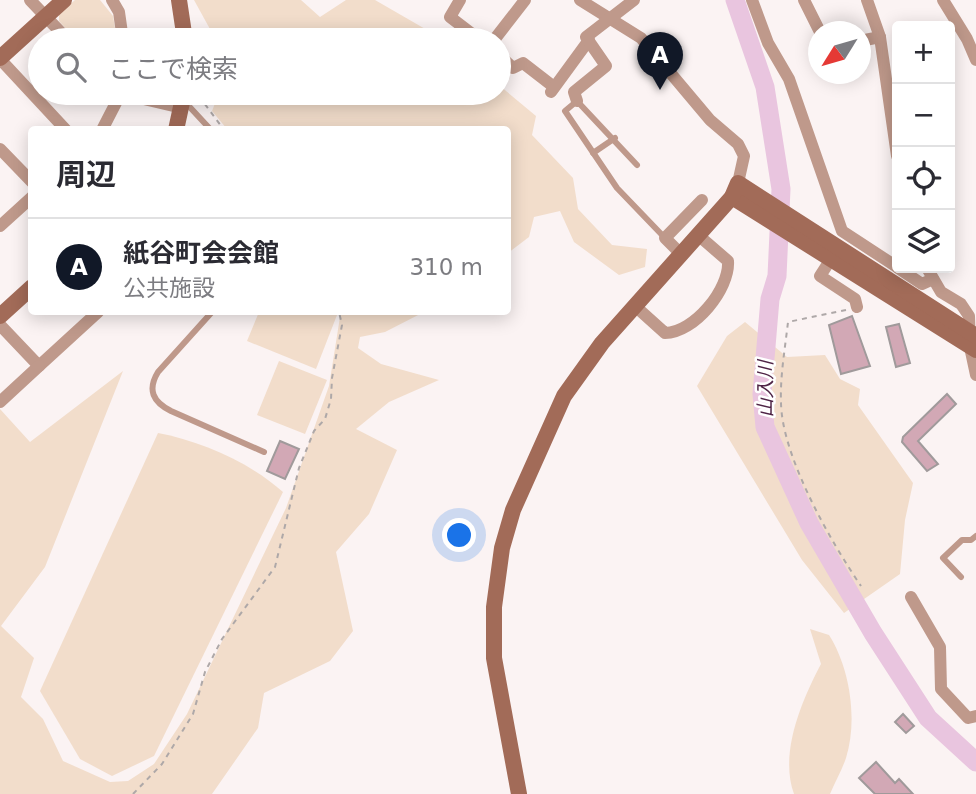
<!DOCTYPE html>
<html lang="ja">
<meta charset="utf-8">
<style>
body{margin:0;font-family:"DejaVu Sans","Noto Sans JP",sans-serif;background:#f7f7f7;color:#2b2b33}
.controls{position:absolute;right:21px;top:21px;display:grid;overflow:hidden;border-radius:7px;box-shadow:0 4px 18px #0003}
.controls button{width:63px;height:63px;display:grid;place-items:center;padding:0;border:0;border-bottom:2px solid #e1e1e2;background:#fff;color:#2b2b33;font:35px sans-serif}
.compass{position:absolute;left:808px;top:21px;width:63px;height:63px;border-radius:50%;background:#fff;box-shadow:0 4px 18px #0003;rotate:233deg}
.you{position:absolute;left:460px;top:536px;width:24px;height:24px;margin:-18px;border:5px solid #fff;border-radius:50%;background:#1a73e8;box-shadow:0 0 0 10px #1a73e833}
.badge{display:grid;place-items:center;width:46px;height:46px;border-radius:50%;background:#111827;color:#fff;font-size:23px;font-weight:700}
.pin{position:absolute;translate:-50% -58px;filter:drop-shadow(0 2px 4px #0008)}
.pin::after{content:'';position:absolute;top:37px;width:24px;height:21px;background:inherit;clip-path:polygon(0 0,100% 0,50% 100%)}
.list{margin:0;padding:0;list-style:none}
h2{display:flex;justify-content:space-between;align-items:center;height:91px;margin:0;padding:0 28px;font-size:30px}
h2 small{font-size:23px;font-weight:400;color:#7c7c81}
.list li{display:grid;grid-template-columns:46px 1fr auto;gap:21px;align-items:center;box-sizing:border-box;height:98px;padding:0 28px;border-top:2px solid #e1e1e2}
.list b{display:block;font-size:26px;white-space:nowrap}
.list p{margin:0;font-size:23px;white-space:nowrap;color:#7c7c81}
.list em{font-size:23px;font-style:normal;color:#7c7c81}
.icon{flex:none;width:38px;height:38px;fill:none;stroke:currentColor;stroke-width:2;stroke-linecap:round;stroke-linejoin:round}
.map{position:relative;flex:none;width:976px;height:794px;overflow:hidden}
.search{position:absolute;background:#fff;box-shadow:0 4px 18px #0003;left:28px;top:28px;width:483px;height:77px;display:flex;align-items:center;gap:18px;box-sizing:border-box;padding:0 24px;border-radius:38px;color:#7c7c81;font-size:26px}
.panel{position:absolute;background:#fff;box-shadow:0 4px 18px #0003;left:28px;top:126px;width:483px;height:189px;border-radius:7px}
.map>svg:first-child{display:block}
</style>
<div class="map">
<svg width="976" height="794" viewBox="0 0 976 794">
<rect width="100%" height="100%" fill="#fbf3f3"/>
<g fill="#f2ddcb">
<polygon points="75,0 100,0 113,16 117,40 76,40 59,21 59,14"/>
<polygon points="194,0 301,0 320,17 346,0 375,0 427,30 421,40 216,40"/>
<polygon points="500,86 536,116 532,135 573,178 578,209 612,245 647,249 645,267 619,275 574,242 560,211 534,217 529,237 508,253 508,130 227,129 212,111 219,93 468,93 477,103 491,93 499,93"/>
<polygon points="259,312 329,312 337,315 316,369 247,341"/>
<polygon points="337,312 424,312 385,332 360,337 358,348 381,364 439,380 389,402 356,429 397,450 369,514 336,552 353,631 330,661 264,693 258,728 212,794 0,794 0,409 30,442 123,371 45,567 1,626 34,658 21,697 43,719 63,761 110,782 128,781 154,764 187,714 286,508 329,386 340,317"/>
<polygon points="745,322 787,357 825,355 840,379 860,389 858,405 913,483 905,520 900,574 844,613 802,560 697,386 727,336"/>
<polygon points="279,361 327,380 305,434 257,415"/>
<path d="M158 433C201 441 251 463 283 492L154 756 112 776 80 759 40 691Z"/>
<path d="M810 629 829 635C850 668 858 720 846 758 842 770 835 782 830 794H794C779 753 802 700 821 664Z"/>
</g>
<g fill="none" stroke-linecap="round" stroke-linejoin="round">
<polyline stroke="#e9c5df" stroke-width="19" points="735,0 765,87 781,189 777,276 770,299 762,394 765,427 809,523 873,633 928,718 976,762"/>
</g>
<g fill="#d2a8b5" stroke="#a09a9b" stroke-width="2">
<polygon points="852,316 870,366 841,374 829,325"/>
<polygon points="899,324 910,363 896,367 886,327"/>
<polygon points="947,394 956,404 918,441 938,464 927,471 902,442 903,437"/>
<polygon points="280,441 299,449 285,479 267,471"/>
<polygon points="903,714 914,726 906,733 895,722"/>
<polygon points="876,762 895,783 899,779 913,794 875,794 859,778"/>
</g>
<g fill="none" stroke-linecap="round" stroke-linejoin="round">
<g stroke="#aea8a8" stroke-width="2" stroke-dasharray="5 5" stroke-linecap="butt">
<polyline points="199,96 224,130"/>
<path d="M846 310 788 322C785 349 780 376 781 403 782 457 831 542 861 586"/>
<polyline points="133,794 162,764 193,714 205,672 222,639 275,567 299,468 314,431 325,419 331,399 332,378 342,325 339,312"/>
</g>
<g stroke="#bf998b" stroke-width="6">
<polyline points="186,103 211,130"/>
<polyline points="593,153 615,138"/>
<polyline points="637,165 577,101 565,111 617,188 665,238"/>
<path d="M212 312 158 372C147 390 153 402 171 411L264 452"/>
<polyline points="961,577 943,558 962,540 971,540 976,536"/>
</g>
<g stroke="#bf998b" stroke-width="12">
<polyline points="30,0 68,40"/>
<polyline points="112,0 119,12 123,40"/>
<polyline points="460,0 450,17 480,40"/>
<polyline points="580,0 641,38 710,120 738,144 744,156 738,183"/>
<polyline points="752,0 768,43 789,79 842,231 897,267"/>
<polyline points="804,0 820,32"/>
<polyline points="867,0 880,37 897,156"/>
<polyline points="943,0 967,39 976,60"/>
<polyline points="494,40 525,0"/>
<polyline points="860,41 880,37"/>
<polyline points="499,55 513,68 523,63 554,87"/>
<polyline points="0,59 66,130"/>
<polyline points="551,92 589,40"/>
<polyline points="118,93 182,108"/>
<polyline points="577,101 574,92 606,66 586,37 634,0"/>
<polyline points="102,130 121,93"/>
<polyline points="0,149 32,182"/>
<polyline points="0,226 32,197"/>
<polyline points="681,254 665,238 702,200"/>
<polyline points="831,259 820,276 855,299 857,307"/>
<polyline points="898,268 922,284 933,279"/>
<polyline points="927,268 941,292 961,304 969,316 970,347 976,375"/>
<path d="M635 306 665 333C694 333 730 289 728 261L698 235"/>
<polyline points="0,325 39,366 98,312"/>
<polyline points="0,402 39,366"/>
<polyline points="911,597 940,647 941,689 968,718 976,716"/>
</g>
<g stroke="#a26b58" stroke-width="16">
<polyline points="179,0 185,40"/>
<polyline points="0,58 64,0"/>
<polyline points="176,130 184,93"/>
<polyline points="732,197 976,350"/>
<polyline points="0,316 32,287"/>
<polyline points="519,794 494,658 494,607 502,548 513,510 564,396 602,343 732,197 738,183 976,336"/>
</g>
</g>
<g text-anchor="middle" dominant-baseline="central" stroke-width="5" stroke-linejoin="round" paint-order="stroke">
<g font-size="19" font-style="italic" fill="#4f2446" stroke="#fff">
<text transform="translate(765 389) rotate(-90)">山入川</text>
</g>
</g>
</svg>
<div class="controls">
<button>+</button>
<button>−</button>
<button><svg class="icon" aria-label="locate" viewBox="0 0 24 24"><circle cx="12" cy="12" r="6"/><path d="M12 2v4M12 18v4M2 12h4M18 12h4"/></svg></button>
<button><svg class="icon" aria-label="layers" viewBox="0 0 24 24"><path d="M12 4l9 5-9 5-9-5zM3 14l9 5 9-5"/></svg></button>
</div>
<svg class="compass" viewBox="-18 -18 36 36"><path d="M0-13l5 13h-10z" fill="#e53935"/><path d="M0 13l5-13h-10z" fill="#7c7c81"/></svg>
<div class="you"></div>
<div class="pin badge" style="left:660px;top:90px">A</div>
<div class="search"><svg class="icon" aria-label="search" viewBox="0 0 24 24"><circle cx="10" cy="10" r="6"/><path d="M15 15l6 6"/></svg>ここで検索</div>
<section class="panel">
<h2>周辺<small></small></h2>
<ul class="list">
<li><span class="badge">A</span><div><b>紙谷町会会館</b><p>公共施設</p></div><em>310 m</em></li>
</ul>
</section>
</div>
